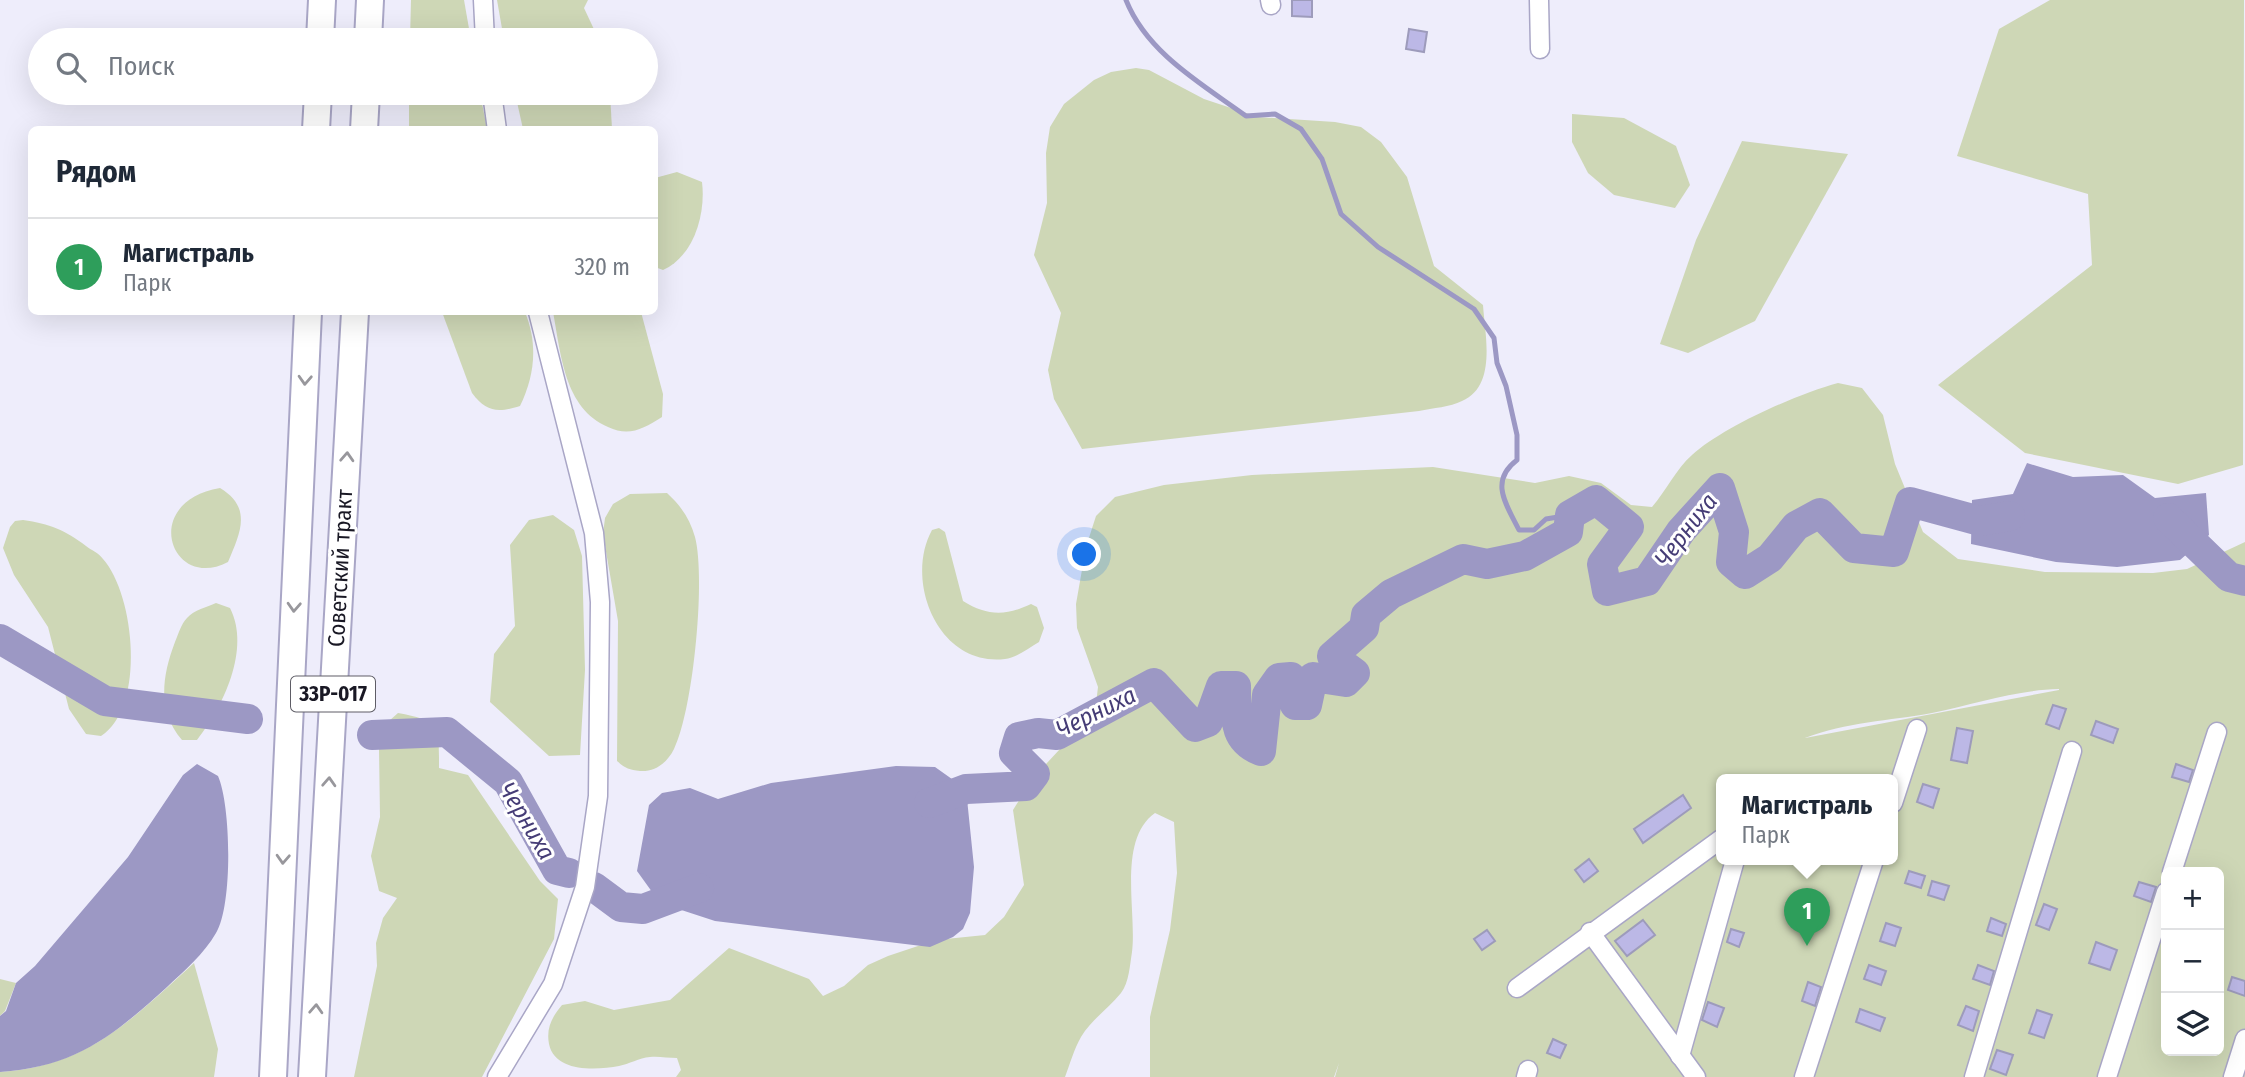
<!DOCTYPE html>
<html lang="ru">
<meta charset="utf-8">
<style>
body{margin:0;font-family:"Fira Sans Condensed",sans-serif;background:#f2f2f3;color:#1f2937}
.controls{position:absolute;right:21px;bottom:21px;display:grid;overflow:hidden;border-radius:10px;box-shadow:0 7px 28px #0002}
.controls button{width:63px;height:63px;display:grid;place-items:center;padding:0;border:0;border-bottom:2px solid #e0e1e3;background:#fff;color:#1f2937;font:35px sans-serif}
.you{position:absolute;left:1085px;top:555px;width:24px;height:24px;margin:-18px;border:5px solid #fff;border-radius:50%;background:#1a73e8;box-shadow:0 0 0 10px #1a73e833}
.badge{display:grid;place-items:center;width:46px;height:46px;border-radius:50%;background:#db2777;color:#fff;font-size:23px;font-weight:700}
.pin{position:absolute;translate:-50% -58px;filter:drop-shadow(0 2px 4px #0008)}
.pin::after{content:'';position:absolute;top:37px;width:24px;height:21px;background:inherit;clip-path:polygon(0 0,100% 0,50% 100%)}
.popup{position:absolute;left:1716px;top:774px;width:182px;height:91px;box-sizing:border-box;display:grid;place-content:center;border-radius:10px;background:#fff;filter:drop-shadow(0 2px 5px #0005);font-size:23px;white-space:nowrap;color:#747a83}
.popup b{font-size:26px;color:#1f2937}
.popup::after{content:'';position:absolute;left:50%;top:100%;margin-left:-14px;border:14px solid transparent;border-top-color:#fff}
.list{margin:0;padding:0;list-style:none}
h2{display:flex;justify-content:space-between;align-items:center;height:91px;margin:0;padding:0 28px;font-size:30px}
h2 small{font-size:23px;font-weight:400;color:#747a83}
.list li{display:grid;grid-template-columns:46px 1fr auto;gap:21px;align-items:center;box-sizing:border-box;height:98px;padding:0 28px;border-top:2px solid #e0e1e3}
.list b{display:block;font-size:26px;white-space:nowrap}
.list p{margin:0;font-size:23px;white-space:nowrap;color:#747a83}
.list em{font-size:23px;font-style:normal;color:#747a83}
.icon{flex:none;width:38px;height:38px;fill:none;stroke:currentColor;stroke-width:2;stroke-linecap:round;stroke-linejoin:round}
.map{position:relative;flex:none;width:2245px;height:1077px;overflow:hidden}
.search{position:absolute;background:#fff;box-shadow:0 7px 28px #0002;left:28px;top:28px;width:630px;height:77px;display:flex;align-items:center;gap:18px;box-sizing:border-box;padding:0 24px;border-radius:38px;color:#747a83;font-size:26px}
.panel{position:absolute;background:#fff;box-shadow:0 7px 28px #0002;left:28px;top:126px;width:630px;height:189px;border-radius:10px}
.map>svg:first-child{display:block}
</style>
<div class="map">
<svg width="2245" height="1077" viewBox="0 0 2245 1077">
<rect width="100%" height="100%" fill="#eeedfb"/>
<g fill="#ced7b6" fill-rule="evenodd">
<polygon points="411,0 464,0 471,40 410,40"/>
<polygon points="497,0 588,0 584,8 599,40 504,40"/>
<polygon points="2050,0 2244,0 2243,465 2178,484 2025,453 1938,385 2092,265 2088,194 1957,156 1999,29"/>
<path d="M1136 68 1149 70 1204 99 1258 117 1335 122 1361 127 1381 142 1407 177 1434 266 1483 305C1485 335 1497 386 1462 401 1450 407 1433 408 1419 411L1082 449 1054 399 1048 370 1061 313 1034 255 1047 203 1046 153 1050 127 1064 104 1094 80 1111 72Z"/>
<polygon points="409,93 480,93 487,129 409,129"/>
<polygon points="515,93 610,93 612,129 523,129"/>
<polygon points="1572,114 1624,118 1676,146 1690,185 1675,208 1614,195 1588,173 1572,142"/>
<polygon points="1742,141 1848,154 1755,321 1688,353 1660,344 1696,240"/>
<path d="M677 172 702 182C706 214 694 256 663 270L655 267V178Z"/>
<path d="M442 312H525C538 344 535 375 520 406 498 413 486 412 472 393Z"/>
<path d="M553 312H641L663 394 662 417C643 429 629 437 608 427 564 408 561 354 553 312Z"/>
<path d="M1838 383 1862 388 1883 415 1895 464 1923 532 1958 559 2045 572 2153 573 2187 569 2245 542V1077H1335L1339 1063 1334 1077H1150V1017L1170 930 1177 873 1174 822 1155 813C1117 840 1137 912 1132 952 1130 964 1129 983 1121 993 1108 1009 1092 1019 1081 1037 1074 1049 1070 1064 1065 1077H676L681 1070 677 1058C668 1058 658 1056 650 1057 639 1058 629 1064 619 1066 597 1070 555 1073 549 1044 546 1028 552 1017 562 1005L585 1001 614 1010 670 1000 729 948 809 979 823 996 844 986 868 965 888 956 936 940 985 935 1004 917 1024 885 1013 810 1033 778 1060 749 1086 728 1095 712 1098 687 1077 628 1076 604 1086 547 1096 516 1115 497 1164 485 1252 475 1433 467 1535 483 1569 476 1601 483 1631 505 1652 507C1666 491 1676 469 1692 455 1723 427 1797 394 1838 383ZM2059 689V690L1805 738C1846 722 1889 721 1932 713 1975 704 2015 690 2059 689ZM1721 780H1893V860H1721ZM2166 872H2219V1051H2166Z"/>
<path d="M220 488C253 508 240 533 228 562 171 592 139 502 220 488Z"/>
<path d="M667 493C681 506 690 519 695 537 706 579 693 711 674 749 667 763 655 772 640 771 629 770 625 768 617 761L618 621 603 534 605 518 613 504 630 494Z"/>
<polygon points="553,515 574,530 582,556 585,670 580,755 549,756 490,702 494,654 515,626 510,545 529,520"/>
<path d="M23 520C50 524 65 530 86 546 91 550 99 553 103 559 135 595 146 708 101 736L86 734 69 709 48 627 14 575 3 548 10 527 15 521Z"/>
<path d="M939 528 945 532 963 601C987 616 1006 616 1031 604L1037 607 1044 628 1039 642C1029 648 1016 658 1005 659 938 667 904 581 932 530Z"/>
<path d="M216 603 230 608C251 649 223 707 197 740H182C157 711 162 676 175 642 178 635 181 624 187 618 194 610 207 607 216 603Z"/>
<path d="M398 713C441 721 439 726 439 768L468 775 540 881 558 899 554 939 482 1077H354L377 966 376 943 383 918 397 898 379 891 371 856 380 817 379 748 389 721Z"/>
<path d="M194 963 218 1049 214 1077H0V1072C89 1066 132 1019 194 963Z"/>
<polygon points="0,979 16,983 5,1011 0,1016"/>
</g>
<g fill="#9c98c4">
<polygon points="2027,463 2073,477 2123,475 2155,498 2206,493 2209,535 2180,560 2117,567 2056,562 1971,544 1972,500 2013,494"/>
<path d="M197 764 218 776C231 805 233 905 216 933 204 954 184 971 166 988 113 1036 75 1067 0 1072V1016L6 1011 16 983 35 966 128 857 183 775Z"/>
<polygon points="896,766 935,767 966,789 974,867 970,913 963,929 953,937 930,947 715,921 660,903 637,871 649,805 662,793 690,788 718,799 771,783"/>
</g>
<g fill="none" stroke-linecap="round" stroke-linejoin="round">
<path stroke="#9c98c4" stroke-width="5" d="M1126 0C1147 53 1202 84 1246 116L1275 114 1301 129 1322 159 1341 214 1378 247 1474 309 1494 338 1497 363 1506 386 1517 435V460C1489 481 1506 504 1519 530H1534L1546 519 1570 515"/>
<g stroke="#9c98c4" stroke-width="30">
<polyline points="2168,518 2229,577 2245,581"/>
<polyline points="0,639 105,701 248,719"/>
<polyline points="372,735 447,732 508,782 557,870 569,873"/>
<path d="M929 803 966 789 1026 786 1035 774 1014 753 1019 737 1038 733 1057 735 1154 683 1195 727 1208 722 1221 686H1236C1237 714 1230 739 1261 751L1267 695 1279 678 1291 677 1295 705H1307L1313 677 1346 682 1355 673 1332 656 1364 628 1366 615 1391 594 1463 559 1487 564 1525 556 1568 532 1570 515 1596 500 1629 527 1602 564 1607 591 1647 581 1681 531 1720 488 1734 532 1731 562 1745 574 1770 558 1796 526 1820 513 1854 548 1894 552 1910 502 1980 521 2010 516"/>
<polyline points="594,887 621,907 643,909 699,888"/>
</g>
</g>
<g fill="#bcb8e6" stroke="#9d9bbb" stroke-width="2">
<polygon points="1292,0 1312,0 1312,17 1292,16"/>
<polygon points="1409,29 1427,32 1424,52 1406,49"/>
<polygon points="2053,705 2066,709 2059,729 2046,724"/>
<polygon points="2096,721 2118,729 2113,743 2091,735"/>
<polygon points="1957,728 1973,731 1967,763 1951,760"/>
<polygon points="2176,764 2193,770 2189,782 2172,777"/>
<polygon points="1923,784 1939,789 1933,808 1917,802"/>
<polygon points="1683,795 1691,808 1643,843 1634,829"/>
<polygon points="1589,859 1598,871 1584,882 1575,870"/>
<polygon points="1909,871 1925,876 1921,888 1905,883"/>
<polygon points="1932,881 1949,886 1944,900 1928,895"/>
<polygon points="2139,882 2156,887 2151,902 2134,896"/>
<polygon points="2044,904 2057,909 2049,930 2036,925"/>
<polygon points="1991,918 2006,924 2002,936 1987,931"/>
<polygon points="1643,920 1655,935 1627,956 1615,941"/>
<polygon points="1886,923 1901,928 1895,946 1880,941"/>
<polygon points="1731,929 1744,933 1739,947 1727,942"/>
<polygon points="1487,930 1495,941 1482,950 1474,939"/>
<polygon points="2096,942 2117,950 2110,970 2089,963"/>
<polygon points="1869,965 1886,971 1881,985 1864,979"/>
<polygon points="1978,965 1994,971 1990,985 1973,979"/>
<polygon points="2232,977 2245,981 2245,996 2228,990"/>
<polygon points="1808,982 1821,987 1815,1006 1802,1001"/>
<polygon points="1708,1002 1724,1008 1717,1027 1702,1020"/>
<polygon points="1966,1006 1979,1011 1973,1031 1958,1025"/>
<polygon points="1860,1009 1885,1018 1880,1031 1856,1022"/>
<polygon points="2037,1010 2052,1015 2044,1038 2029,1033"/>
<polygon points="1553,1039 1566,1045 1560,1058 1547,1053"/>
<polygon points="1997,1050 2013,1055 2006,1075 1990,1069"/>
</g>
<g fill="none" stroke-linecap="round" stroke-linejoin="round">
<g stroke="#a9a6c6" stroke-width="21">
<g id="minor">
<polyline points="483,0 485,40"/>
<polyline points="1270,0 1271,5"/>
<polyline points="1539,0 1540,49"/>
<polyline points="492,93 497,130"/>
<polyline points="1893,803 1917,729"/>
<polyline points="2172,872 2217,732"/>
<polyline points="1590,932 1696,1077"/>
<polyline points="1517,988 1721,839"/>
<polyline points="1680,1056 1735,860"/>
<polyline points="497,1077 553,984 585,887 598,796 600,602 594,533 538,312"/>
<polyline points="1526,1077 1528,1070"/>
<polyline points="1804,1077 1874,860"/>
<polyline points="1974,1077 2072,751"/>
<polyline points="2107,1077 2166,892"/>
<polyline points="2233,1077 2245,1039"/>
</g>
</g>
<g stroke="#a9a6c6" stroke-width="30">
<g id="highway">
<polyline points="320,40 322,0"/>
<polyline points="368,40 370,0"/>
<polyline points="316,130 318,93"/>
<polyline points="364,130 366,93"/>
<polyline points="273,1077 308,312"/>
<polyline points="312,1077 355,312"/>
</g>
</g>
<use href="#minor" stroke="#fff" stroke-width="18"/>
<use href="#highway" stroke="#fff" stroke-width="26"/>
</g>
<defs><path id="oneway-chevron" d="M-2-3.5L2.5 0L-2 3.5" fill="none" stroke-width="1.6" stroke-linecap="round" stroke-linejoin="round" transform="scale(1.75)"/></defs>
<g stroke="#98979c">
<use href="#oneway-chevron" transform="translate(305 380) rotate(93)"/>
<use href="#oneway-chevron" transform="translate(347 457) rotate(-87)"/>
<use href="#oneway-chevron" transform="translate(294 607) rotate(93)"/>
<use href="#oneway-chevron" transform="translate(329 782) rotate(-87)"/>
<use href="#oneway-chevron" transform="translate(283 859) rotate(93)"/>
<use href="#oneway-chevron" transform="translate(316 1009) rotate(-87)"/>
</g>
<g text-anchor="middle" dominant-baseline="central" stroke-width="6" stroke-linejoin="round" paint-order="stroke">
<rect fill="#fff" stroke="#5e5d66" stroke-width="2" x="291" y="676.5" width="84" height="35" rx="5"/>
<g font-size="21" font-weight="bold" fill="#191824">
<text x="333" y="694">33Р-017</text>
</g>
<g font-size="23" fill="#191824" stroke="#fff">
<text transform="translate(340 568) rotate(-87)">Советский тракт</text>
</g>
<g font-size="24" font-style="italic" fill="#453c76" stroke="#fff">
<text transform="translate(1686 530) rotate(-52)">Черниха</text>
<text transform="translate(1096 712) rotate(-26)">Черниха</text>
<text transform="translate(527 821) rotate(59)">Черниха</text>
</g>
</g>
</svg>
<div class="controls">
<button>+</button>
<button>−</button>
<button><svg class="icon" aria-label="layers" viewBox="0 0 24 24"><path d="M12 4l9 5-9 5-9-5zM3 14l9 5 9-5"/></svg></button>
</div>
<div class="you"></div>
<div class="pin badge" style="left:1807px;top:946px;background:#2e9e5b">1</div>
<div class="popup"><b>Магистраль</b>Парк</div>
<div class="search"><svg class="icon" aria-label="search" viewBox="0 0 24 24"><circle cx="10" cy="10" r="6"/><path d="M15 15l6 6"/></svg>Поиск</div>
<section class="panel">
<h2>Рядом<small></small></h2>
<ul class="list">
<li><span class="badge" style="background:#2e9e5b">1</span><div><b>Магистраль</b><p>Парк</p></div><em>320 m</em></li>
</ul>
</section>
</div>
